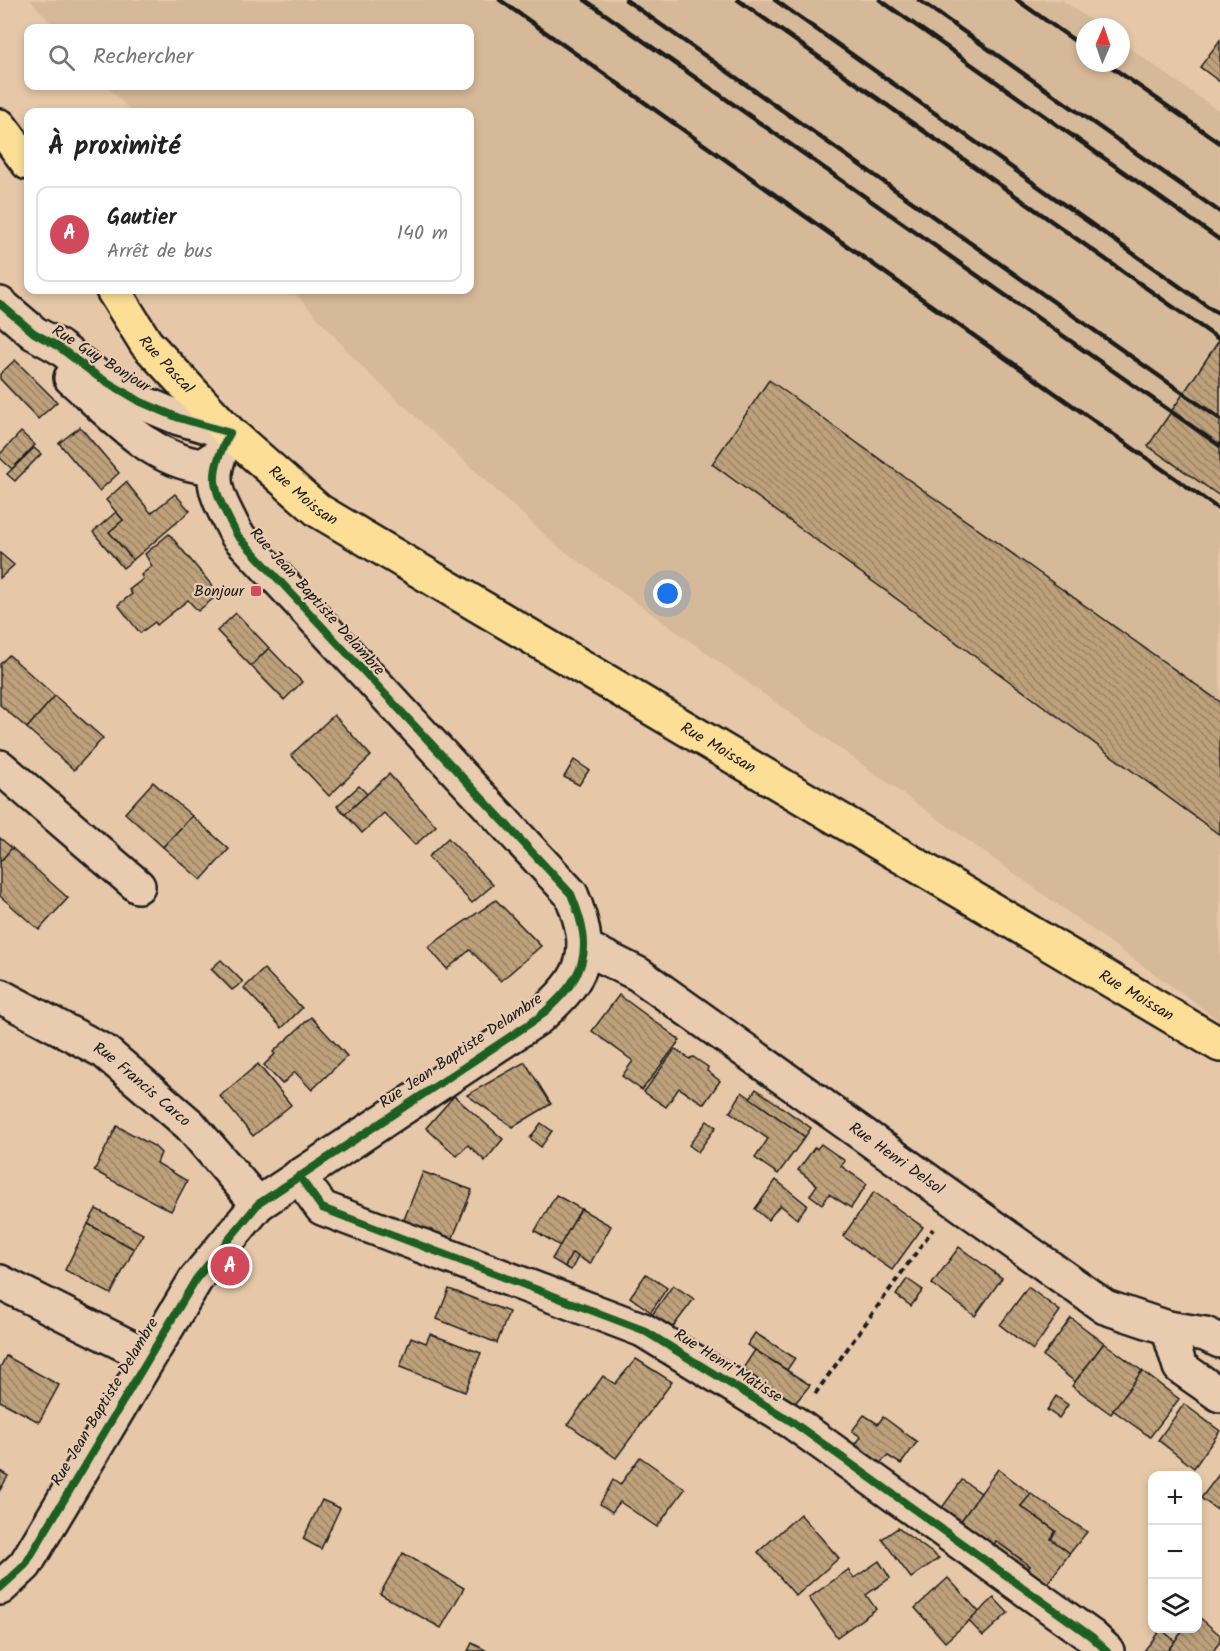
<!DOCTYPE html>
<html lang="fr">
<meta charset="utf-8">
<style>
body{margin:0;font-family:Kalam,sans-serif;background:#f2f2f2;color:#222}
.controls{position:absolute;right:18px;bottom:18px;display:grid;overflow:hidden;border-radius:12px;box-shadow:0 3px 9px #0003}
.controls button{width:54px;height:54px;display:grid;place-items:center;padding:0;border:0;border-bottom:2px solid #e0e0e0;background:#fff;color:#222;font:30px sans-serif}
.compass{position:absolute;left:1076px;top:18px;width:54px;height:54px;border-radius:50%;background:#fff;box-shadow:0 3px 9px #0003;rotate:2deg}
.you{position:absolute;left:668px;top:594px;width:21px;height:21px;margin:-15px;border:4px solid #fff;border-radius:50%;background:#1a73e8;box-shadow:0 0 0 9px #1a73e833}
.badge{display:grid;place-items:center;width:39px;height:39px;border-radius:50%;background:#d1495b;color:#fff;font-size:20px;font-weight:700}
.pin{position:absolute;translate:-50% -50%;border:3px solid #fff;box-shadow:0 2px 6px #0006}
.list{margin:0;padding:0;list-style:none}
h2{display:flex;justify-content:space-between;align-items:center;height:78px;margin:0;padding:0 24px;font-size:26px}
h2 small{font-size:20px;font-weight:400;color:#767676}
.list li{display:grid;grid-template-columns:39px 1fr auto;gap:18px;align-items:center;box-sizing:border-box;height:96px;margin:0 12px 12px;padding:0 12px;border:2px solid #e0e0e0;border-radius:12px}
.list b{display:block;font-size:22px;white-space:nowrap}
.list p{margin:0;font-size:20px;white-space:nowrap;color:#767676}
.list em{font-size:20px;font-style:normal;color:#767676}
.icon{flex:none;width:33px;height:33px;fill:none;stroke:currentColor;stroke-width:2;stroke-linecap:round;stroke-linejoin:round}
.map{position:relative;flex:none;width:1220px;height:1651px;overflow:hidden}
.search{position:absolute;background:#fff;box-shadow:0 3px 9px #0003;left:24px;top:24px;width:450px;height:66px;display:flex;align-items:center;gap:15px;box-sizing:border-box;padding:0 21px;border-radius:12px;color:#767676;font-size:22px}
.panel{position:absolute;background:#fff;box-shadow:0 3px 9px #0003;left:24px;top:108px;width:450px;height:186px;border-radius:12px}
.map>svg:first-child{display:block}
</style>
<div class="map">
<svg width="1220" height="1651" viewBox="0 0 1220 1651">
<defs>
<pattern id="building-back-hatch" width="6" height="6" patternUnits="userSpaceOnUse" patternTransform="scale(1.5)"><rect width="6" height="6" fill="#bfa27c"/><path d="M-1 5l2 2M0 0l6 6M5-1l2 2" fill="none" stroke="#9a8365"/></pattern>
</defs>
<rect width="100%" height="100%" fill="#e6c7a8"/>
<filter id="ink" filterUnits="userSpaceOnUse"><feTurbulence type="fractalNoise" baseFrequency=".0167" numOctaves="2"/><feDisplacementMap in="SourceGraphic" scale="12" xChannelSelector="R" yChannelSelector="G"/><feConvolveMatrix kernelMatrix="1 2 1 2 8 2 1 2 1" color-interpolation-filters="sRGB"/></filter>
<g filter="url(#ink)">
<polygon fill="#d6b998" points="30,0 1062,0 1100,27 1085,27 1085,63 1121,63 1121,42 1220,112 1220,1021 556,545 366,371 292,290 470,290 470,112 132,112 107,86 470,86 470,28 56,28"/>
<g fill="url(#building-back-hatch)" stroke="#1c1c1c" stroke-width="1.5">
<polygon points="1220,40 1220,82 1200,67"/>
<polygon points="1220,339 1220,496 1148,446"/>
<polygon points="15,360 57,402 38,419 0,379 0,374"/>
<polygon points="769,380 1220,702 1220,835 712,464"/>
<polygon points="80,427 119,473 99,491 59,443"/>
<polygon points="21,432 35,445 12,469 0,458 0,454"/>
<polygon points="34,448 41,454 15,481 7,474"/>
<polygon points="126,482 151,513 175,494 190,511 133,560 109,532 123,520 106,500"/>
<polygon points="116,512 123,520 109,532 133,560 123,568 93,532"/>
<polygon points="169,534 219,594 198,611 188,600 157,625 155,622 140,633 118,605 132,594 129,590 143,579 141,575 152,566 145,554"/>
<polygon points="0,553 14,565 0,578"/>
<polygon points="236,613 269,648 251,666 217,631"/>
<polygon points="269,648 302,682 284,700 251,666"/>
<polygon points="9,655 55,696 27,728 0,705 0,664"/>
<polygon points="55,696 103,738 74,770 27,728"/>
<polygon points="334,715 371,756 329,796 291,755"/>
<polygon points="574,760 589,770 579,785 564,777"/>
<polygon points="389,774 436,826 415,845 384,813 362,833 345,814"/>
<polygon points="153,782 192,816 163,847 125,813"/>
<polygon points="359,786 367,794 345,814 337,806"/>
<polygon points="192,816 229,849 201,880 163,847"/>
<polygon points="0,838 12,848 0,862"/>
<polygon points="448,838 493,885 472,903 428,857"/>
<polygon points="12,848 68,898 39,930 0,896 0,862"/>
<polygon points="496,900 541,946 501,981 470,950 447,969 428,947"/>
<polygon points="221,960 243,982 232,990 211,969"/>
<polygon points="264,969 302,1008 282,1028 244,988"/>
<polygon points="619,995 680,1040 642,1090 622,1076 633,1061 592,1031"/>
<polygon points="311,1017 347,1056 312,1090 295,1072 282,1084 264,1065 275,1054 273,1052"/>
<polygon points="675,1049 690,1059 693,1057 708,1067 707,1071 720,1081 704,1104 679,1088 666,1107 644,1092"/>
<polygon points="525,1062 551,1104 513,1127 467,1095"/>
<polygon points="258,1064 291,1105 253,1136 220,1096"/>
<polygon points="756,1089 811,1128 805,1137 750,1098"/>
<polygon points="742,1092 805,1137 778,1174 755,1158 768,1139 730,1112"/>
<polygon points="454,1096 503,1139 485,1161 468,1145 457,1156 426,1128"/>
<polygon points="707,1121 716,1127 698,1152 689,1145"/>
<polygon points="541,1123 552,1131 541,1147 530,1138"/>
<polygon points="117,1126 154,1146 161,1153 157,1163 187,1181 171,1211 94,1171"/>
<polygon points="821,1144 845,1161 841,1166 867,1184 851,1208 829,1194 822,1204 810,1195 817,1185 798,1170 815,1147 817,1149"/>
<polygon points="423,1172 472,1190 452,1240 403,1222"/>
<polygon points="776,1180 807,1205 797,1219 780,1205 768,1220 755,1209"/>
<polygon points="874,1192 923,1227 892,1270 843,1236"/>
<polygon points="556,1195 581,1209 560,1246 535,1231"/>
<polygon points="96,1209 143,1234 134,1249 88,1224"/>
<polygon points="581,1209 611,1226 590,1264 572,1253 565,1267 552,1259"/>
<polygon points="88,1224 134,1249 111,1294 65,1270"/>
<polygon points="959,1247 1002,1278 975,1316 932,1284"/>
<polygon points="572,1253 578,1257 571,1270 565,1267"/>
<polygon points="646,1274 667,1288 651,1312 630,1297"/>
<polygon points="907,1279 923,1290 911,1306 896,1295"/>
<polygon points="673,1285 694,1299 672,1328 652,1315"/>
<polygon points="1028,1287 1060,1311 1033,1350 1000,1325"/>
<polygon points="449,1289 509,1312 497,1343 437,1319"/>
<polygon points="1071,1318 1104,1343 1075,1382 1043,1356"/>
<polygon points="755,1333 795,1358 787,1370 747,1345"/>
<polygon points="430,1334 481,1353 465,1392 400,1367 411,1337 426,1343"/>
<polygon points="1104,1343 1142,1371 1111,1414 1072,1386"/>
<polygon points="755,1350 810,1385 793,1406 740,1373"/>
<polygon points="6,1356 59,1385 39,1422 0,1401 0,1368"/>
<polygon points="636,1359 672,1382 616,1458 568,1424 603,1376 615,1384"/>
<polygon points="1142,1371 1179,1399 1150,1437 1113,1410"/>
<polygon points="1056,1396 1068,1405 1059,1418 1047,1410"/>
<polygon points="1184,1404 1220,1431 1194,1468 1158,1440"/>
<polygon points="864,1415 878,1424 883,1417 917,1442 901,1464 888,1456 880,1463 855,1445 861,1437 852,1431"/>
<polygon points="640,1457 685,1489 657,1527 620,1502 612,1512 600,1504 613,1480 620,1485"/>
<polygon points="998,1469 1031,1494 1021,1506 1056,1531 1051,1539 1070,1553 1044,1588 1025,1572 1030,1566 996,1541 992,1548 960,1522"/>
<polygon points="0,1471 8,1476 0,1490"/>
<polygon points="1220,1473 1220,1504 1216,1509 1201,1498"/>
<polygon points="962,1480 981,1493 960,1522 941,1509"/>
<polygon points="1031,1494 1087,1532 1070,1553 1051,1539 1056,1531 1021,1506"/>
<polygon points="322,1500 340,1508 321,1549 303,1539"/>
<polygon points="800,1514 839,1558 796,1596 758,1552"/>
<polygon points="898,1528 939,1558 911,1578 882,1539"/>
<polygon points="996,1541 1030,1566 1025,1572 992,1548"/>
<polygon points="403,1553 464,1588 441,1628 380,1594"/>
<polygon points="879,1561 890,1578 866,1595 876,1609 837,1637 809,1598 848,1570 854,1578"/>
<polygon points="948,1578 979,1612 945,1642 915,1608"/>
<polygon points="994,1598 1008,1613 983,1636 969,1621"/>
<polygon points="1198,1616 1220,1635 1220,1642 1213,1651 1167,1651 1185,1628 1198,1628"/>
<polygon points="1161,1629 1175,1641 1167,1651 1144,1651"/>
<polygon points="472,1643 487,1651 468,1651"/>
</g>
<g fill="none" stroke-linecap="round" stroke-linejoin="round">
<g stroke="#1c1c1c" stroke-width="38">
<g id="minor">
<path d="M0 304 34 333 59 347 97 376 141 402 179 418 230 433C204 479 215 491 237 535L571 894C596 954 585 977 538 1018L258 1204 196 1279 25 1565 0 1588"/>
<path d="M71 378C109 411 150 460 202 466L217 456"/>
<polyline points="0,767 138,886"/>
<path id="s1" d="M584 947 638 974 1105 1307 1168 1328 1205 1334 1220 1341"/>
<path id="s2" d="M0 996 105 1052 190 1125 258 1204"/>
<polyline points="299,1176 322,1208 643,1330 794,1423 1092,1637 1107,1651"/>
<polyline points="0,1282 148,1356"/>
<polyline points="1168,1328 1180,1367 1220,1395"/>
</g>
</g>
<g stroke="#1c1c1c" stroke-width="38">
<g id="major">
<polyline points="0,126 28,163"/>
<path id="s3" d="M113 290 146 343 230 433 319 511 1220 1045"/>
</g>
</g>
<polyline stroke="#1c1c1c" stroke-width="4" stroke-dasharray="6 4.5" stroke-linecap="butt" points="815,1394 933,1229"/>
<use href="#minor" stroke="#e9cbaf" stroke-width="33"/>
<use href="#major" stroke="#fdde96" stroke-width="33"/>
<g stroke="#1c1c1c" stroke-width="4.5">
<polyline points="500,0 1220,510"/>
<polyline points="585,0 1220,446"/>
<polyline points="626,0 1220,419"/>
<polyline points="738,0 1220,340"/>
<polyline points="775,0 1220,315"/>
<polyline points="880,0 1220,240"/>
<polyline points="919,0 1220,212"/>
<polyline points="1017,0 1085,48"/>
<polyline points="1106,63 1220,143"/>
</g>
<g stroke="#e9cbaf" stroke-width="11">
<g id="cycleway">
<path d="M0 304 34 333 59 347 97 376 141 402 179 418 230 433C204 479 215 491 237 535L571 894C596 954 585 977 538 1018L258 1204 196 1279 25 1565 0 1588"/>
<polyline points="299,1176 322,1208 643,1330 794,1423 1092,1637 1107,1651"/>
</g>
</g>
<use href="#cycleway" stroke="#1b5e20" stroke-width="8"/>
</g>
</g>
<rect fill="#d1495b" stroke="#e9cbaf" stroke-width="2" x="250" y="585" width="12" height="12" rx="3"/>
<g text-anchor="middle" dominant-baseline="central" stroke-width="4.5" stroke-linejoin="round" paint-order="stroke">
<g font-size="16" fill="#1c1c1c" stroke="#e9cbaf">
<text transform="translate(101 359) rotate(32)">Rue Guy Bonjour</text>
<text stroke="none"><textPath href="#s3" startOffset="92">Rue Pascal</textPath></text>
<text stroke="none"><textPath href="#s3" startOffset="282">Rue Moissan</textPath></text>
<text transform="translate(317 602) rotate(48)">Rue Jean Baptiste Delambre</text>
<text stroke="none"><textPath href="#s3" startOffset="768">Rue Moissan</textPath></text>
<text stroke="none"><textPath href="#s3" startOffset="1254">Rue Moissan</textPath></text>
<text transform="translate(461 1051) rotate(-34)">Rue Jean Baptiste Delambre</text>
<text stroke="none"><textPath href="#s2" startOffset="168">Rue Francis Carco</textPath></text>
<text stroke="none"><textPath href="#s1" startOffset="378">Rue Henri Delsol</textPath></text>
<text transform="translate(728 1366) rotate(32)">Rue Henri Matisse</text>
<text transform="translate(105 1402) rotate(-59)">Rue Jean Baptiste Delambre</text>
</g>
<g font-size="16" fill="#1c1c1c" stroke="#e9cbaf" text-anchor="end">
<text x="244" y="591">Bonjour</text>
</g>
</g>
</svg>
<div class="controls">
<button>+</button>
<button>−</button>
<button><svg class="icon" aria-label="layers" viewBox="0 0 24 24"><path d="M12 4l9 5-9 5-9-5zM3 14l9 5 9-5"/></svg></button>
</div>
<svg class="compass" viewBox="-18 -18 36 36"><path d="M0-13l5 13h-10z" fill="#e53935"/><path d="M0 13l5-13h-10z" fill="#767676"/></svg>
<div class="you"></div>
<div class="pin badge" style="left:230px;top:1266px">A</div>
<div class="search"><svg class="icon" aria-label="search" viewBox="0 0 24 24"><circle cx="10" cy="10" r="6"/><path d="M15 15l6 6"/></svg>Rechercher</div>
<section class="panel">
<h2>À proximité<small></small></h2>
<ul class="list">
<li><span class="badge">A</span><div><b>Gautier</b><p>Arrêt de bus</p></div><em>140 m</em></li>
</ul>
</section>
</div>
